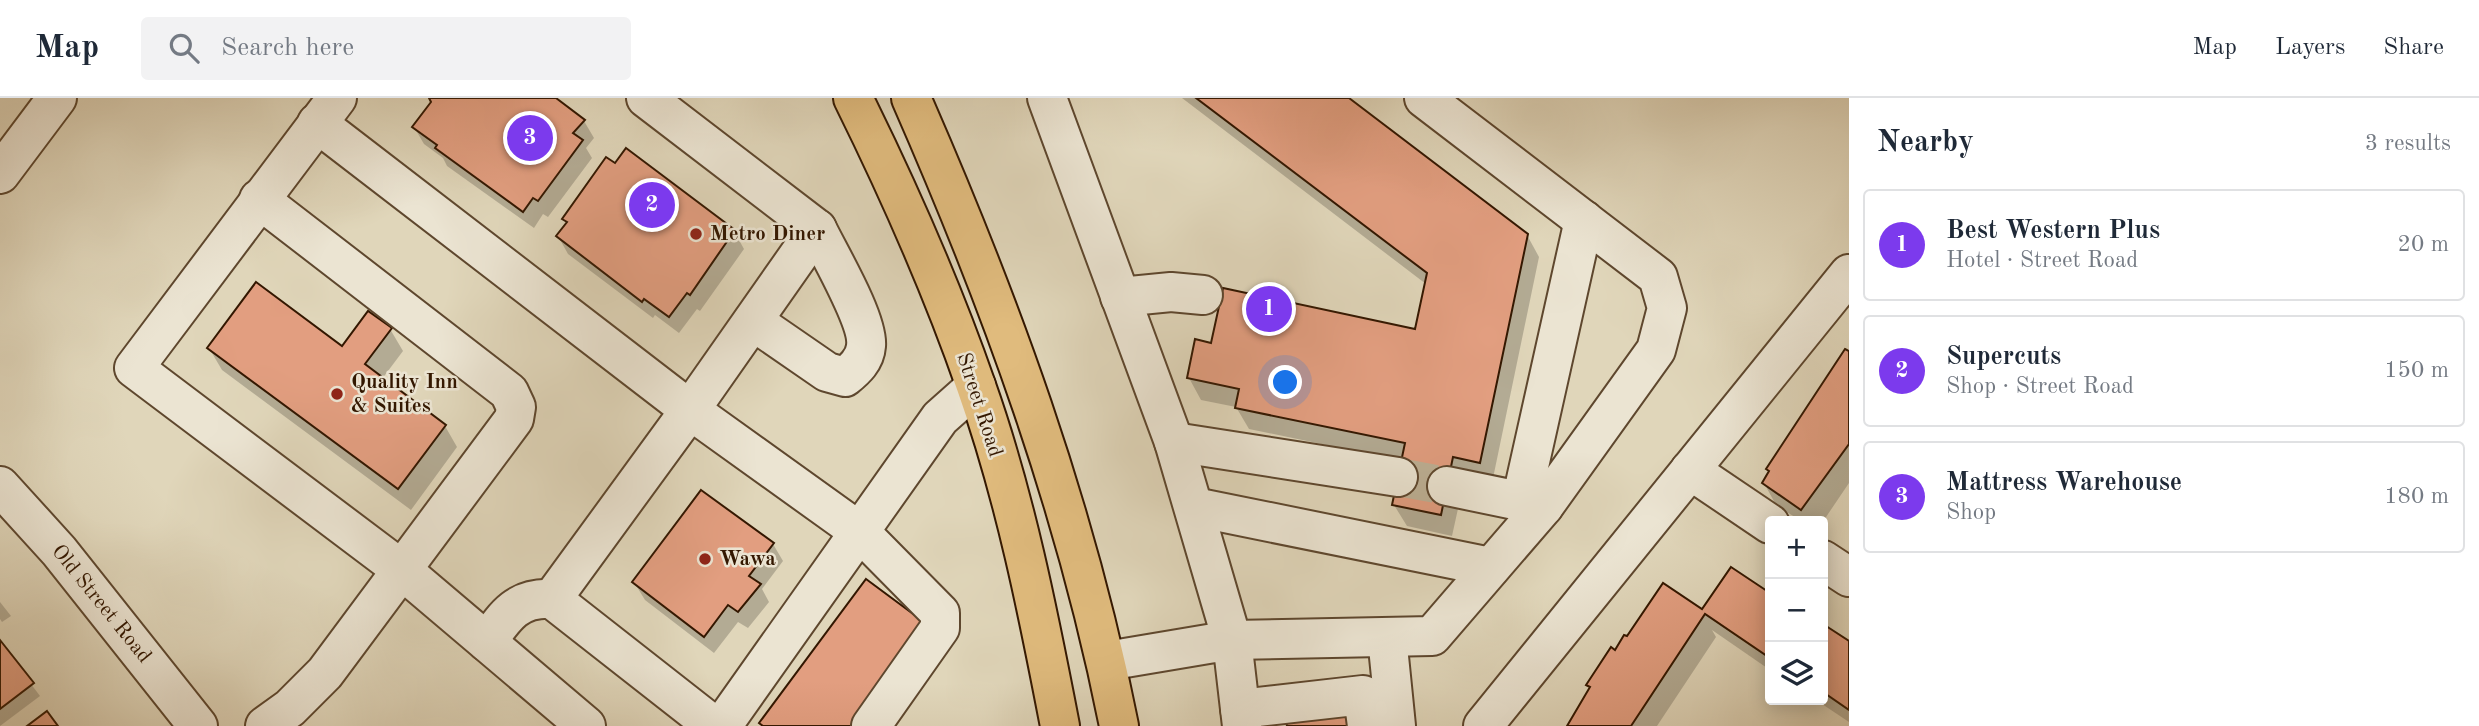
<!DOCTYPE html>
<meta charset="utf-8">
<style>
body{margin:0;font-family:"Old Standard TT",serif;background:#f2f2f3;color:#1f2937}
.controls{position:absolute;right:21px;bottom:21px;display:grid;overflow:hidden;border-radius:7px;box-shadow:0 4px 18px #0003}
.controls button{width:63px;height:63px;display:grid;place-items:center;padding:0;border:0;border-bottom:2px solid #e0e1e3;background:#fff;color:#1f2937;font:35px sans-serif}
.you{position:absolute;left:1286px;top:285px;width:24px;height:24px;margin:-18px;border:5px solid #fff;border-radius:50%;background:#1a73e8;box-shadow:0 0 0 10px #1a73e833}
.badge{display:grid;place-items:center;width:46px;height:46px;border-radius:50%;background:#7c3aed;color:#fff;font-size:23px;font-weight:700}
.pin{position:absolute;translate:-50% -50%;border:4px solid #fff;box-shadow:0 2px 7px #0006}
.list{margin:0;padding:0;list-style:none}
h2{display:flex;justify-content:space-between;align-items:center;height:91px;margin:0;padding:0 28px;font-size:30px}
h2 small{font-size:23px;font-weight:400;color:#747a83}
.list li{display:grid;grid-template-columns:46px 1fr auto;gap:21px;align-items:center;box-sizing:border-box;height:112px;margin:0 14px 14px;padding:0 14px;border:2px solid #e0e1e3;border-radius:7px}
.list b{display:block;font-size:26px;white-space:nowrap}
.list p{margin:0;font-size:23px;white-space:nowrap;color:#747a83}
.list em{font-size:23px;font-style:normal;color:#747a83}
.icon{flex:none;width:38px;height:38px;fill:none;stroke:currentColor;stroke-width:2;stroke-linecap:round;stroke-linejoin:round}
.map{position:relative;flex:none;width:1849px;height:628px;overflow:hidden}
header{display:flex;align-items:center;gap:42px;box-sizing:border-box;height:98px;padding:0 35px;background:#fff;border-bottom:2px solid #e0e1e3}
header strong{font-size:33px}
nav{display:flex;gap:38px;margin-inline-start:auto;font-size:24px}
.search{width:490px;height:63px;background:#f2f2f3;display:flex;align-items:center;gap:18px;box-sizing:border-box;padding:0 24px;border-radius:7px;color:#747a83;font-size:26px}
main{display:flex}
aside{flex:1;background:#fff}
.map>svg:first-child{display:block}
</style>
<header>
<strong>Map</strong>
<div class="search"><svg class="icon" aria-label="search" viewBox="0 0 24 24"><circle cx="10" cy="10" r="6"/><path d="M15 15l6 6"/></svg>Search here</div>
<nav><a>Map</a><a>Layers</a><a>Share</a></nav>
</header>
<main>
<div class="map">
<svg width="1849" height="628" viewBox="0 0 1849 628">
<rect width="100%" height="100%" fill="#e0d6ba"/>
<filter id="stains"><feTurbulence type="fractalNoise" baseFrequency=".00286" numOctaves="4"/><feColorMatrix values="0 0 0 0 .2 0 0 0 0 .09 0 0 0 0 .02 0 0 0 .5 -.17"/></filter>
<radialGradient id="worn" r=".72"><stop offset=".6" stop-color="#630" stop-opacity="0"/><stop offset="1" stop-color="#630" stop-opacity=".3"/></radialGradient>
<g fill="#0003">
<polygon points="434,0 553,0 584,23 594,40 586,50 592,60 548,119 543,116 534,130 447,68 443,60 424,46 414,29"/>
<polygon points="1182,0 1346,0 1527,137 1539,159 1492,385 1465,379 1452,438 1407,428 1394,407 1403,363 1249,331 1236,309 1201,302 1189,280 1213,247 1416,233 1426,186"/>
<polygon points="564,121 734,133 744,151 700,213 697,211 679,235 655,217 653,220 568,156 558,138 567,126"/>
<polygon points="390,231 403,253 382,281 445,328 457,349 411,412 222,272 209,250 342,251"/>
<polygon points="1849,255 1849,385 1824,422 1801,423 1776,407 1764,385 1770,375 1768,371"/>
<polygon points="773,446 783,463 762,491 769,504 748,530 738,524 714,555 645,502 634,484"/>
<polygon points="1731,471 1770,496 1770,572 1712,532 1716,539 1657,628 1570,628 1591,591 1588,587 1615,554 1703,513"/>
<polygon points="0,504 11,518 2,524 0,521"/>
<polygon points="1823,529 1849,546 1849,624 1816,602 1823,602"/>
<polygon points="0,545 40,598 0,628"/>
</g>
<g fill="#e29e80" stroke="#331700" stroke-width="2">
<polygon points="429,0 556,0 585,22 573,35 583,42 538,103 533,100 523,114 435,50 437,47 412,29 431,4"/>
<polygon points="1196,0 1349,0 1528,136 1480,365 1453,359 1441,417 1392,407 1405,345 1235,310 1239,291 1187,280 1195,241 1211,245 1223,190 1415,231 1427,175"/>
<polygon points="626,50 735,132 690,197 687,195 669,219 644,201 642,204 556,138 567,124 562,121 606,59 615,65"/>
<polygon points="256,184 342,248 368,213 392,230 365,266 446,327 398,391 207,250"/>
<polygon points="1845,251 1849,253 1849,346 1801,412 1762,385 1769,373 1766,371"/>
<polygon points="701,392 774,445 749,478 761,486 738,514 728,507 704,539 632,484"/>
<polygon points="1731,469 1770,495 1770,560 1705,516 1631,628 1567,628 1590,589 1586,587 1611,549 1615,552 1624,537 1627,538 1663,485 1702,511"/>
<polygon points="866,481 928,527 852,628 763,628 759,625"/>
<polygon points="1823,526 1849,543 1849,612 1823,594"/>
<polygon points="0,542 34,585 0,611"/>
<polygon points="47,613 58,628 27,628"/>
<polygon points="1360,615 1361,628 1287,628 1286,623"/>
</g>
<g fill="none" stroke-linecap="round" stroke-linejoin="round">
<polyline stroke="#bdb095" stroke-width="38" stroke-dasharray="38 19" stroke-linecap="butt" points="1398,379 1447,388"/>
<g stroke="#5e472e" stroke-width="42">
<g id="minor">
<polyline points="337,0 134,270 402,472 586,628"/>
<polyline points="1047,0 1174,344 1232,542 1432,538 1544,408 1656,252 1667,210 1658,179 1424,0"/>
<polyline points="317,25 690,312 817,131 646,0"/>
<polyline points="0,76 57,0"/>
<polyline points="259,101 509,294 516,309 514,321 325,575 290,610 265,628"/>
<polyline points="1120,199 1171,194 1203,197"/>
<path d="M753 223 827 274 845 279C855 271 865 262 866 248 869 223 829 156 817 131"/>
<polyline points="1174,344 1398,379"/>
<polyline points="1690,372 1770,426"/>
<polyline points="0,388 59,453 198,628"/>
<polyline points="1447,388 1544,408"/>
<polyline points="1521,404 1584,122"/>
<polyline points="1195,409 1491,469"/>
<polyline points="1823,462 1849,479"/>
<polyline points="552,501 690,312 860,434 940,515 940,530 871,628"/>
<polyline points="1387,539 1396,628"/>
<path d="M487 544C505 518 517 499 552 501L714 628"/>
<polyline points="1107,563 1232,542 1242,628"/>
<polyline points="1240,611 1363,597 1367,628"/>
<polyline points="722,628 940,320 976,288"/>
<polyline points="1483,628 1849,176"/>
</g>
</g>
<g stroke="#331700" stroke-width="42">
<g id="major">
<path d="M853 0C899 93 942 190 976 288 1015 398 1038 514 1060 628"/>
<path d="M911 0C1000 203 1076 410 1119 628"/>
</g>
</g>
<use href="#minor" stroke="#ebe4d2" stroke-width="38"/>
<use href="#major" stroke="#e0bb7d" stroke-width="38"/>
</g>
<g fill="#8f2418" stroke="#ebe4d2" stroke-width="2.5">
<circle cx="696" cy="136" r="7"/>
<circle cx="337" cy="296" r="7"/>
<circle cx="705" cy="461" r="7"/>
</g>
<g text-anchor="middle" dominant-baseline="central" stroke-width="5" stroke-linejoin="round" paint-order="stroke">
<g font-size="21" font-weight="bold" fill="#331700" stroke="#ebe4d2" text-anchor="start">
<text x="710" y="136">Metro Diner</text>
<text x="351" y="284">Quality Inn<tspan x="351" dy="24">&amp; Suites</tspan></text>
<text x="719" y="461">Wawa</text>
</g>
<g font-size="21" fill="#331700" stroke="#ebe4d2">
<text transform="translate(979 307) rotate(72)">Street Road</text>
<text transform="translate(101 506) rotate(51)">Old Street Road</text>
</g>
</g>
<rect width="100%" height="100%" filter="url(#stains)"/>
<rect width="100%" height="100%" fill="url(#worn)"/>
</svg>
<div class="controls">
<button>+</button>
<button>−</button>
<button><svg class="icon" aria-label="layers" viewBox="0 0 24 24"><path d="M12 4l9 5-9 5-9-5zM3 14l9 5 9-5"/></svg></button>
</div>
<div class="you"></div>
<div class="pin badge" style="left:1269px;top:211px">1</div>
<div class="pin badge" style="left:652px;top:107px">2</div>
<div class="pin badge" style="left:530px;top:40px">3</div>
</div>
<aside>
<h2>Nearby<small>3 results</small></h2>
<ul class="list">
<li><span class="badge">1</span><div><b>Best Western Plus</b><p>Hotel · Street Road</p></div><em>20 m</em></li>
<li><span class="badge">2</span><div><b>Supercuts</b><p>Shop · Street Road</p></div><em>150 m</em></li>
<li><span class="badge">3</span><div><b>Mattress Warehouse</b><p>Shop</p></div><em>180 m</em></li>
</ul>
</aside>
</main>
